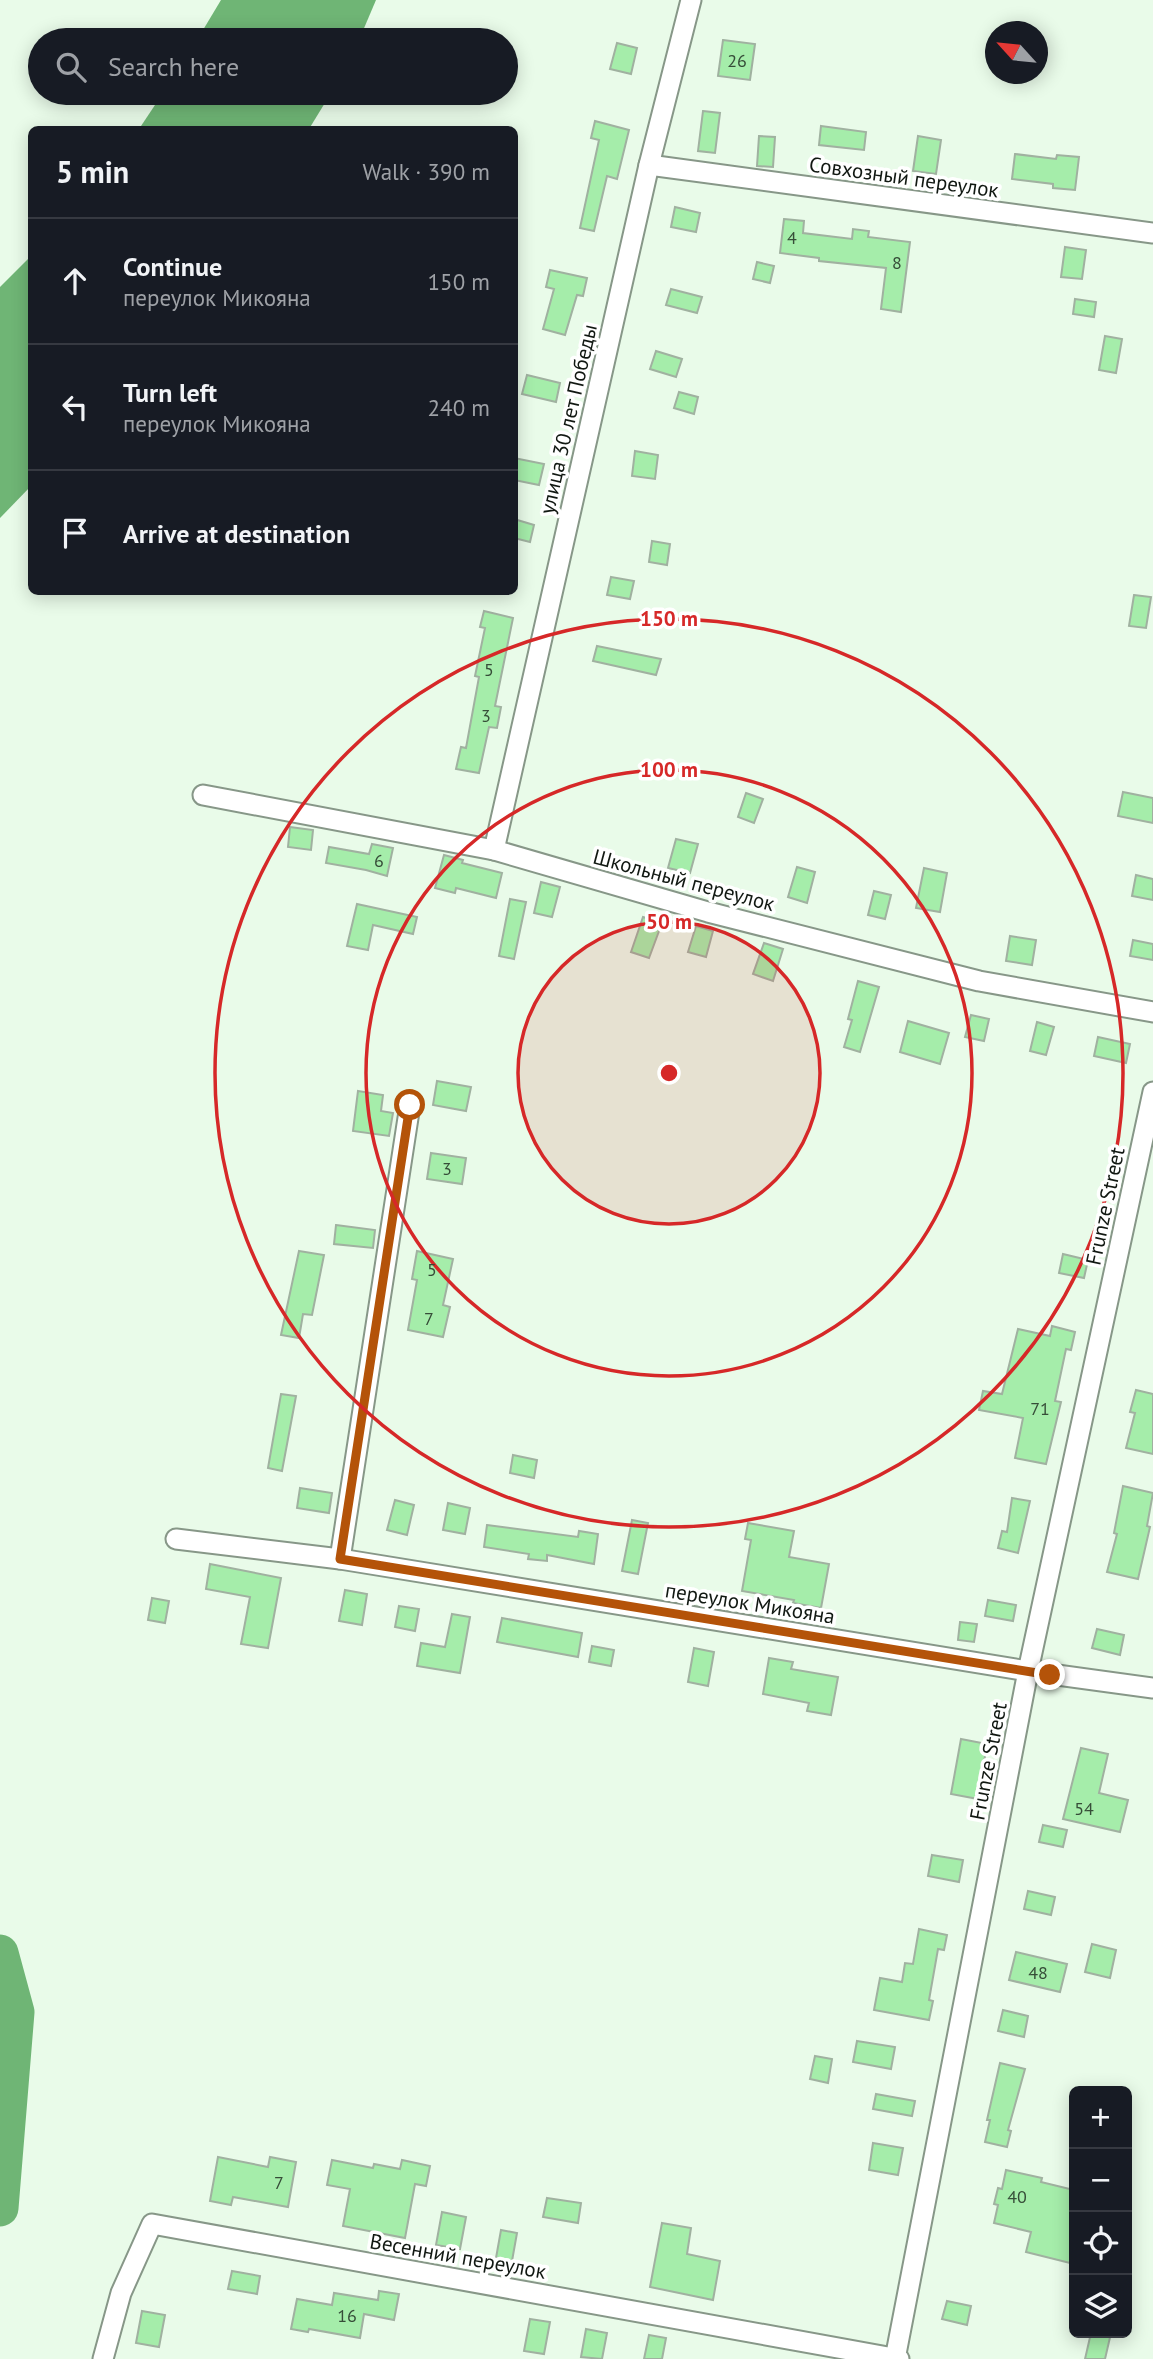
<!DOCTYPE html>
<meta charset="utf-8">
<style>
body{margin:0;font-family:"PT Sans",sans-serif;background:#20242c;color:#f1f3f6}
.controls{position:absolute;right:21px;bottom:21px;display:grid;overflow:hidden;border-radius:10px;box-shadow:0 4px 18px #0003}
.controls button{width:63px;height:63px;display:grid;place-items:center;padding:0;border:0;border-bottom:2px solid #363941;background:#171b24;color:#f1f3f6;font:35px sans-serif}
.compass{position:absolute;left:985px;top:21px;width:63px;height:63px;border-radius:50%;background:#171b24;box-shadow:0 4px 18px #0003;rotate:297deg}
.stop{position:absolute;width:21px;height:21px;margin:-16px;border:5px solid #b45309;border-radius:50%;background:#fff}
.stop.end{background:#b45309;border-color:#fff;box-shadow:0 2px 7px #0008}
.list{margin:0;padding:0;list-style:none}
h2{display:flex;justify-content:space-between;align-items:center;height:91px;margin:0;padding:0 28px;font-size:30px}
h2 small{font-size:23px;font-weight:400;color:#9ea1a6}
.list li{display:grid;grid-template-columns:46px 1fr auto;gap:21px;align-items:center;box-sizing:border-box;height:126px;padding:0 28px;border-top:2px solid #363941}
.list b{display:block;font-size:26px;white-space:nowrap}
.list p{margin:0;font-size:23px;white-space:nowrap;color:#9ea1a6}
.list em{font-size:23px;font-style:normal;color:#9ea1a6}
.icon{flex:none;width:38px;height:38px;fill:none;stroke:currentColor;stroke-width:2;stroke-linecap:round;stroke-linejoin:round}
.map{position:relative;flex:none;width:1153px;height:2359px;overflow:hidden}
.search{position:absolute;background:#171b24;box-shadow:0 4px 18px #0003;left:28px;top:28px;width:490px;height:77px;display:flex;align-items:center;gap:18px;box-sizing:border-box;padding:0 24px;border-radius:38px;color:#9ea1a6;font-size:26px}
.panel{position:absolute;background:#171b24;box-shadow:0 4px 18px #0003;left:28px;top:126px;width:490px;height:469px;border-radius:10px}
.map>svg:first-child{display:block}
</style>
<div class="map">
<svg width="1153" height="2359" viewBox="0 0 1153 2359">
<rect width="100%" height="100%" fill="#e9fbe9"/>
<g fill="#6fb575">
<polygon points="221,0 376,0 359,40 197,40"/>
<polygon points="163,93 331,93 309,129 139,129"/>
<polygon points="31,256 31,486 0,518 0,287"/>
</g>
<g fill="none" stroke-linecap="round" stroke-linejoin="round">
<polyline stroke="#6fb575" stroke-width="37" points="0,1953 16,2012 0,2208"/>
</g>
<g fill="#a5edaa" stroke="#a0b1a0" stroke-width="2">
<polygon points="723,40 755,44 750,80 718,76"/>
<polygon points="617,43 637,48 631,74 610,69"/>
<polygon points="703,111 720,113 715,153 698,151"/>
<polygon points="595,121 629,130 617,179 607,176 594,231 580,228 599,140 591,138"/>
<polygon points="821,126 866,132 864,150 819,145"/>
<polygon points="759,136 775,137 773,167 757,166"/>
<polygon points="918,136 941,140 936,174 913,171"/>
<polygon points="1015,154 1056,159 1057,155 1079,157 1075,190 1053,188 1053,184 1012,179"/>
<polygon points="675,207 700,213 696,232 671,227"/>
<polygon points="784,219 804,221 803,233 852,239 853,229 869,231 868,237 910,242 901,312 881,309 886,268 819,261 819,258 780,253"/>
<polygon points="1065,247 1086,250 1082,279 1061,277"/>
<polygon points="757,262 774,266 770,283 753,279"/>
<polygon points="550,270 587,278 583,296 577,295 565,335 543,329 554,289 546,287"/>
<polygon points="671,289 702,297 697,313 666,305"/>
<polygon points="1075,299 1096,302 1094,317 1073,314"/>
<polygon points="1105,336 1122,339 1116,373 1099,370"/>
<polygon points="656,351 682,359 676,377 650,369"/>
<polygon points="527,375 560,383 556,402 522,394"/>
<polygon points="679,392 698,397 694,414 674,408"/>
<polygon points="635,451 658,455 655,479 632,476"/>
<polygon points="514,458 544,464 539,485 514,480"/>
<polygon points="514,519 534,525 530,542 514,538"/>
<polygon points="652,541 670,544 667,565 649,562"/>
<polygon points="611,577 634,581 630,599 607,595"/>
<polygon points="1134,595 1151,597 1146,628 1129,626"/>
<polygon points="484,611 513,618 495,706 501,707 497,728 489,727 479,773 456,769 461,747 466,748 479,677 475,676 485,628 480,627"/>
<polygon points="597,646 661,659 656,675 593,661"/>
<polygon points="1123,792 1153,798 1153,823 1118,816"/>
<polygon points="746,793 763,799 754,823 738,817"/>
<polygon points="290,827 313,830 311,850 288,847"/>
<polygon points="676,839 698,844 690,873 668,868"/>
<polygon points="372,844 393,848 387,876 366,870 326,863 329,847 369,854"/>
<polygon points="444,855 463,860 462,863 502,873 496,898 456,888 455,893 435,888"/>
<polygon points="797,867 815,872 807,903 788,897"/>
<polygon points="924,868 947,873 940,912 916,908"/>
<polygon points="1136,875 1153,879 1153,900 1132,896"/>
<polygon points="541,882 560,887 552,917 534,913"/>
<polygon points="874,891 891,895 885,919 868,915"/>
<polygon points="510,899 526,902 514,959 499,956"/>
<polygon points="357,904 417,917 413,934 373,925 368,950 347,946"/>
<polygon points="643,917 662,923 649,958 631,952"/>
<polygon points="696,926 713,931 706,957 688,952"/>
<polygon points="1010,936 1036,940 1032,965 1006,961"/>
<polygon points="1133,940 1153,944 1153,960 1130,956"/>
<polygon points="764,943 783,949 773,981 753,974"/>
<polygon points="858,981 879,987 860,1052 844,1047 852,1020 848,1019"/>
<polygon points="971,1015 989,1019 984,1041 965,1037"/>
<polygon points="908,1021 949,1033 940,1064 900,1052"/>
<polygon points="1037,1022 1054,1027 1046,1055 1030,1051"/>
<polygon points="1098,1037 1130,1044 1126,1063 1094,1056"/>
<polygon points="437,1081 471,1087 466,1111 433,1105"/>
<polygon points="358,1091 383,1095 381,1111 393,1113 389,1136 353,1131"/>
<polygon points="431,1153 466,1158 462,1184 427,1179"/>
<polygon points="336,1225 375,1230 373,1248 334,1244"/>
<polygon points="299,1251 324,1255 312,1315 303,1314 299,1338 281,1335"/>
<polygon points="417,1251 453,1259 443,1305 450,1307 443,1337 408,1330 417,1280 412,1279"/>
<polygon points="1063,1254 1088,1260 1084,1278 1059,1273"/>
<polygon points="1052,1326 1075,1332 1071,1350 1066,1349 1055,1401 1061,1402 1046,1464 1015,1458 1023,1418 979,1410 983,1391 1002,1394 1018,1329 1050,1336"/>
<polygon points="1136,1390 1153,1394 1153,1454 1126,1448 1135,1413 1130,1412"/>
<polygon points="281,1394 296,1396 282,1471 268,1468"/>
<polygon points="513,1455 537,1460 534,1478 510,1473"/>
<polygon points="1123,1486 1153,1493 1147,1526 1150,1527 1138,1579 1107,1572 1117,1534 1114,1533"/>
<polygon points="300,1488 332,1493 329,1513 297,1508"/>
<polygon points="1012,1498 1030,1501 1018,1553 998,1548 1002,1531 1007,1532"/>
<polygon points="395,1500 414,1505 407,1535 387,1530"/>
<polygon points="448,1503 470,1508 465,1534 443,1530"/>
<polygon points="632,1520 648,1523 638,1574 622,1571"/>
<polygon points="748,1523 794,1531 789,1557 829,1564 821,1608 793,1603 794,1600 742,1591 751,1540 745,1539"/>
<polygon points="487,1525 578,1537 579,1531 598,1534 594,1564 547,1555 547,1561 528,1559 529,1554 484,1547"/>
<polygon points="210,1564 281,1578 268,1648 241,1644 250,1597 206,1589"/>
<polygon points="345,1590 367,1594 362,1625 339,1621"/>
<polygon points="152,1598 169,1601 165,1623 148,1620"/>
<polygon points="988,1600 1016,1605 1013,1621 985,1616"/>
<polygon points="399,1606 419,1609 415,1631 395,1627"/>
<polygon points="452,1614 470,1617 460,1673 417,1666 421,1643 445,1647"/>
<polygon points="502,1618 582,1633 578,1657 497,1642"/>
<polygon points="960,1622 977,1624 974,1642 958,1640"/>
<polygon points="1097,1629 1124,1635 1120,1655 1092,1648"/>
<polygon points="592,1646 614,1650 611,1666 589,1662"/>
<polygon points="694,1648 714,1652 708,1686 688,1682"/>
<polygon points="769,1658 793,1662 791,1669 838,1677 831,1715 807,1711 809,1703 763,1694"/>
<polygon points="961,1739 987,1744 978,1799 951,1794"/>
<polygon points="1081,1748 1108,1754 1099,1793 1128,1800 1120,1832 1063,1819"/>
<polygon points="1043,1825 1067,1830 1063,1847 1039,1842"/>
<polygon points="932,1855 963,1860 959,1882 928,1876"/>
<polygon points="1028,1891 1055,1897 1051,1915 1024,1909"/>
<polygon points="919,1929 947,1935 944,1950 938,1949 929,2000 933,2001 929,2020 874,2010 880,1978 902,1982 905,1963 913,1964"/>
<polygon points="1092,1944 1116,1950 1110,1978 1085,1972"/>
<polygon points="1016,1952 1067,1964 1060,1992 1009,1980"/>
<polygon points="1003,2010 1028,2016 1024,2037 998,2031"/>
<polygon points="857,2041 895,2047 891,2069 853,2062"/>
<polygon points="815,2056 832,2059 828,2083 810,2079"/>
<polygon points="1000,2063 1025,2069 1008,2130 1011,2131 1007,2147 985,2142 990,2120 987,2120"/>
<polygon points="876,2094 915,2101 912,2116 873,2109"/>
<polygon points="873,2143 903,2148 898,2175 869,2170"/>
<polygon points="218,2157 268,2167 270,2157 296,2162 288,2207 233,2197 231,2205 210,2201"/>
<polygon points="332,2160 373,2168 374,2164 400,2169 402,2160 430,2166 426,2186 415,2184 405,2238 343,2226 350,2189 327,2185"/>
<polygon points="1006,2170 1042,2178 1041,2182 1074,2190 1074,2264 1026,2252 1031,2232 994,2223 998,2205 994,2204 998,2188 1002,2189"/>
<polygon points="547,2198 581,2203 578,2223 543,2217"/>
<polygon points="442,2212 466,2217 460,2249 436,2245"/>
<polygon points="662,2223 691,2228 687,2254 720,2261 713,2300 650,2287"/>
<polygon points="501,2230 517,2233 512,2261 496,2258"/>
<polygon points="232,2271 260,2276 257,2294 228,2289"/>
<polygon points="379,2291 399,2294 394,2320 364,2314 360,2338 309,2329 308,2332 291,2329 297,2299 332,2305 334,2293 378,2300"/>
<polygon points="947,2301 971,2306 967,2325 942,2319"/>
<polygon points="142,2311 165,2315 159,2347 136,2343"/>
<polygon points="530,2319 550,2322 544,2354 524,2351"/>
<polygon points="586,2329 607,2333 602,2359 581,2357"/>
<polygon points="1091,2333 1111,2333 1105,2359 1085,2359"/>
<polygon points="649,2335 666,2338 662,2359 644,2359"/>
</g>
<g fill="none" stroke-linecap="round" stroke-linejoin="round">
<g stroke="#879788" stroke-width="23">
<g id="street">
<polyline points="649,165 1153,233"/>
<polyline points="203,795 494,850 708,912 979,981 1153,1012"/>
<polyline points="494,850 649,165 691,0"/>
<polyline points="176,1539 340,1559 1028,1671 1153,1688"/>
<polyline points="340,1559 410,1105"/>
<polyline points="103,2359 121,2293 152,2224 899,2359"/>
<polyline points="895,2359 1028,1671 1153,1092"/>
</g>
</g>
<use href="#street" stroke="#fff" stroke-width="19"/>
</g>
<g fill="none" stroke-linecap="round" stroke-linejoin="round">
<polyline stroke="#b45309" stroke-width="9" points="410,1105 340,1559 1050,1675"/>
</g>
<circle cx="669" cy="1073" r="151" fill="#d62828" fill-opacity=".12"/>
<g fill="none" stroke="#d62828" stroke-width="3.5">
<circle cx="669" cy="1073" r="151"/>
<circle cx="669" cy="1073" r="303"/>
<circle cx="669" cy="1073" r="454"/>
</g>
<g text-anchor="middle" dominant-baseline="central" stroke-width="7" stroke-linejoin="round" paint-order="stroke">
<g font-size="18" fill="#364d38">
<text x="737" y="60">26</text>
<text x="792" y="237">4</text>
<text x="897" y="262">8</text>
<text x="489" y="669">5</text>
<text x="486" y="715">3</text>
<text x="379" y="860">6</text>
<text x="447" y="1168">3</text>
<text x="432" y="1269">5</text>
<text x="429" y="1318">7</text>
<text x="1040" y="1408">71</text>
<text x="1084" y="1808">54</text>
<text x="1038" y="1972">48</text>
<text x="279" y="2182">7</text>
<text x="1017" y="2196">40</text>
<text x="347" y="2315">16</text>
</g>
<g font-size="21" fill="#111812" stroke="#fff">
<text transform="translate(904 177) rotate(8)">Совхозный переулок</text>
<text transform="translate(568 419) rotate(-77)">улица 30 лет Победы</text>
<text transform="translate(684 880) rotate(15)">Школьный переулок</text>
<text transform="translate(1105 1206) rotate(-78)">Frunze Street</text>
<text transform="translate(750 1603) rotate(9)">переулок Микояна</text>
<text transform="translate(988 1761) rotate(-79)">Frunze Street</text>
<text transform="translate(458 2256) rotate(10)">Весенний переулок</text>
</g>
</g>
<circle cx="669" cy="1073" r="10" fill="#d62828" stroke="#fff" stroke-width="3.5"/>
<g font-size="21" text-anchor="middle" font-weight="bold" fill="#d62828" stroke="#fff" stroke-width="7" stroke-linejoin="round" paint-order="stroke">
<text x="669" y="626">150 m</text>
<text x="669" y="777">100 m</text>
<text x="669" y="929">50 m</text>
</g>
</svg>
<div class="controls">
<button>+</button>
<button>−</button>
<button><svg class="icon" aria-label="locate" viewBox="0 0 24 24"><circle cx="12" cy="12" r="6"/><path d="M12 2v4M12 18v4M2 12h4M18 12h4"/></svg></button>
<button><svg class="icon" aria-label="layers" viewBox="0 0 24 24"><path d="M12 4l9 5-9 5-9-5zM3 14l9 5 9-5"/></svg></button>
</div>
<svg class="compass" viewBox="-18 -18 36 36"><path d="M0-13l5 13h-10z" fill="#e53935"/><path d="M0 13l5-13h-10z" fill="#9ea1a6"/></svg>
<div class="stop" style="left:410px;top:1105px"></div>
<div class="stop end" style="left:1050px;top:1675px"></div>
<div class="search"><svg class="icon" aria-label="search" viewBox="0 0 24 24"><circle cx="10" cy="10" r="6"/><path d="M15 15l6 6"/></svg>Search here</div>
<section class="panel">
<h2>5 min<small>Walk · 390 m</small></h2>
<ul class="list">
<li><svg class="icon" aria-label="ahead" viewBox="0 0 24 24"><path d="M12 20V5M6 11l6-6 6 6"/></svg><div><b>Continue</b><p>переулок Микояна</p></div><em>150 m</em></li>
<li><svg class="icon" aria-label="left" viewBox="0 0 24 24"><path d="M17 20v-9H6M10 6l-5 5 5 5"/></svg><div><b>Turn left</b><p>переулок Микояна</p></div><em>240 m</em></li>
<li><svg class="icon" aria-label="arrive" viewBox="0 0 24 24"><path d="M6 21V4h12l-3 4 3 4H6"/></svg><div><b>Arrive at destination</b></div></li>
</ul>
</section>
</div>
